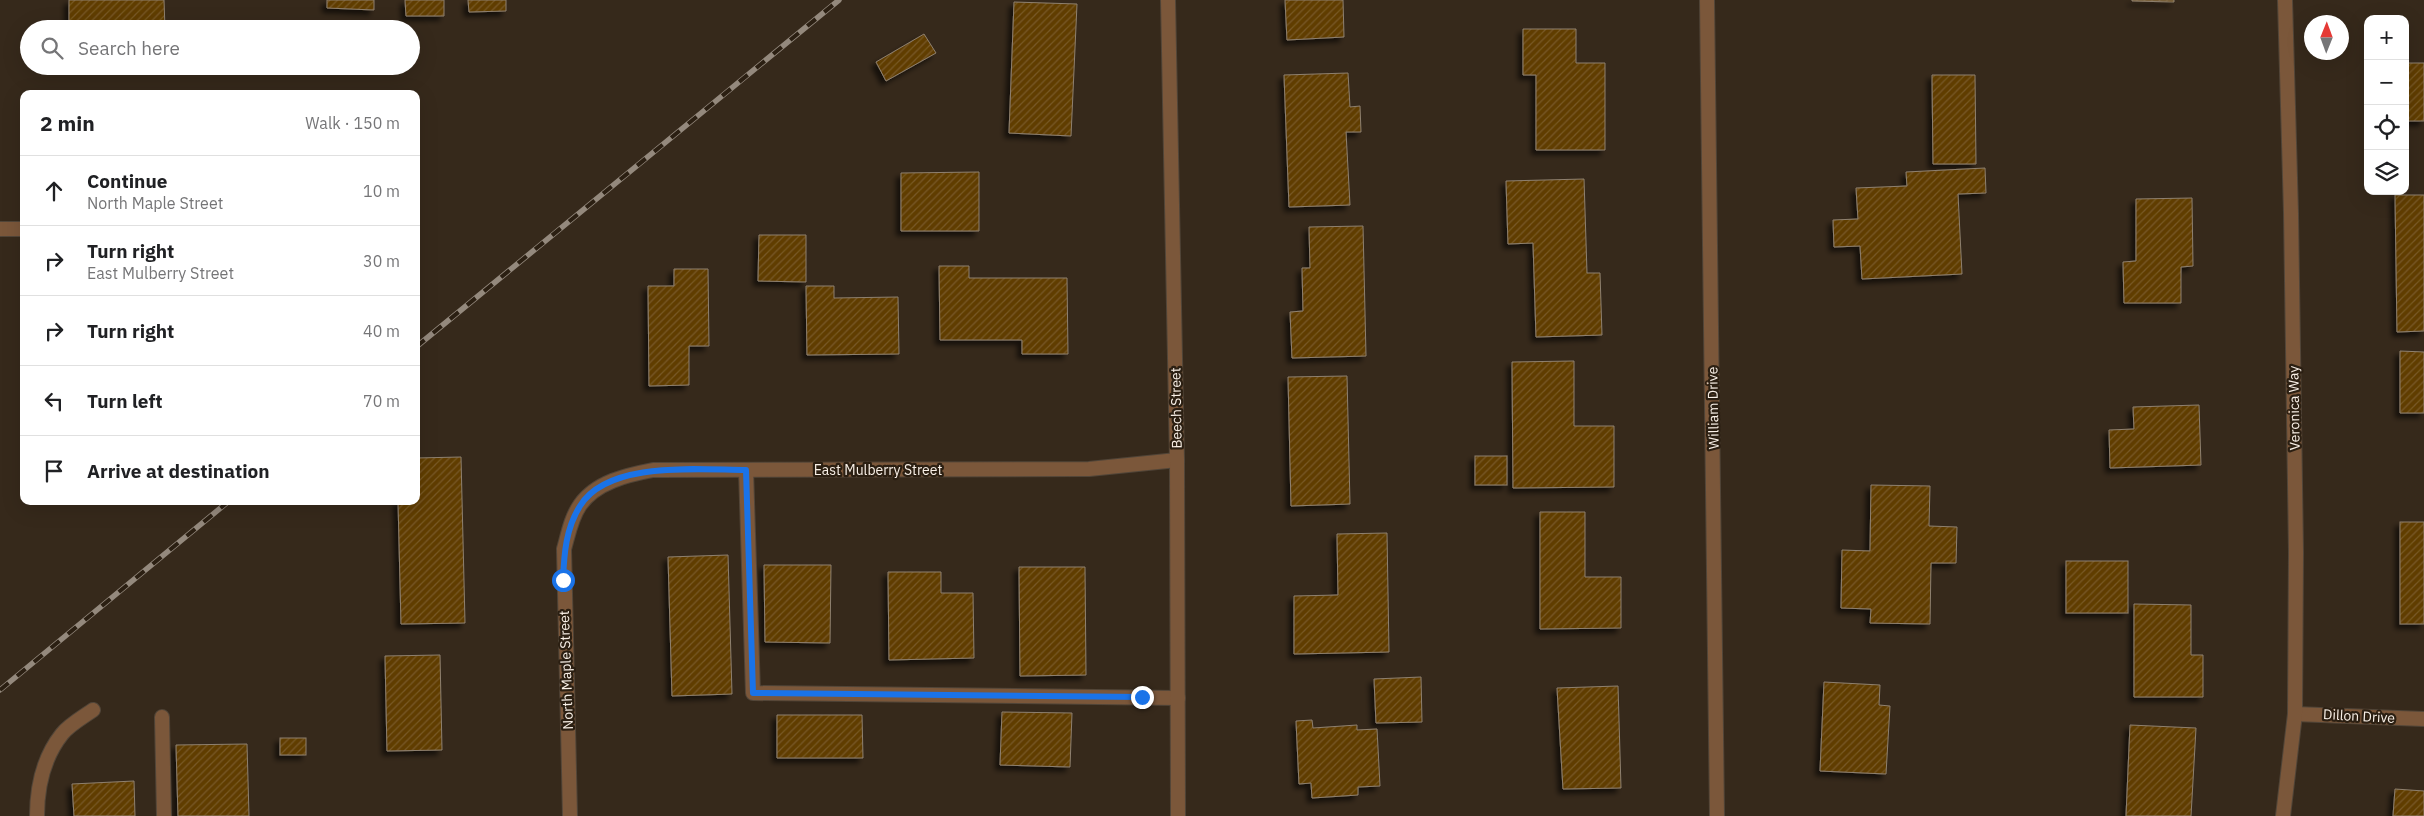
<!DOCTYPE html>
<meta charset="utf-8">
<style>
body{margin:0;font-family:"IBM Plex Sans",sans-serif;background:#f2f2f2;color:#202124}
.controls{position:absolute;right:15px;top:15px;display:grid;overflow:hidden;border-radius:10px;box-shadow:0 5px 20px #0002}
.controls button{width:45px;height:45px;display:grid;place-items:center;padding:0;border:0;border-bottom:1px solid #e0e0e0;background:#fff;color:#202124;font:25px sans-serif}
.compass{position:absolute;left:2304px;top:15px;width:45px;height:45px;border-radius:50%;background:#fff;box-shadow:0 5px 20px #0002;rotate:1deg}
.stop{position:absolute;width:15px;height:15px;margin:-11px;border:4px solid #1a73e8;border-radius:50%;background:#fff}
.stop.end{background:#1a73e8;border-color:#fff;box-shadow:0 1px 5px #0008}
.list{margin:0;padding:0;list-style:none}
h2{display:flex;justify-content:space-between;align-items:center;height:65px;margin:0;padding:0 20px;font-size:21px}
h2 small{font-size:16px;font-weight:400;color:#757577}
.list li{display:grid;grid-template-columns:32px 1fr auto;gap:15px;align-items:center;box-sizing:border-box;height:70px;padding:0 20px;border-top:1px solid #e0e0e0}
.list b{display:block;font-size:19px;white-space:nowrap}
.list p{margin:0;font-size:16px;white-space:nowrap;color:#757577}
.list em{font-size:16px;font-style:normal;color:#757577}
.icon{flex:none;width:28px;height:28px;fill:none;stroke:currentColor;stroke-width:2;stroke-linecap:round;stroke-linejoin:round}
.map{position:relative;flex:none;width:2424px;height:816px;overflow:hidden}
.search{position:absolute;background:#fff;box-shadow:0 5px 20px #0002;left:20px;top:20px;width:400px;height:55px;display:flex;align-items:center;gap:12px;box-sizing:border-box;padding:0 18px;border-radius:28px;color:#757577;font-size:19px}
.panel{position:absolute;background:#fff;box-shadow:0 5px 20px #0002;left:20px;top:90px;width:400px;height:415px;border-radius:10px}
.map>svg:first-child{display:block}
</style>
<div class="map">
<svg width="2424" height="816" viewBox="0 0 2424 816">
<defs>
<pattern id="building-hatch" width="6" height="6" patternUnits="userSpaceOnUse" patternTransform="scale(1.25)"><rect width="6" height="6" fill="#603d01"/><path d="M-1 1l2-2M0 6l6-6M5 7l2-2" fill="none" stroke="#785926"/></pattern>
<filter id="shadow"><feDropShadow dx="-4.5" dy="4.5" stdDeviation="2.5" flood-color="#0009"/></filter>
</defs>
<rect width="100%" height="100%" fill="#36291b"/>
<g fill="url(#building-hatch)" stroke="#8e806f" filter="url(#shadow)">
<polygon points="69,0 164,0 165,29 69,29"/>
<polygon points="327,0 374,0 374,10 327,8"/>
<polygon points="405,0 444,0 444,16 406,16"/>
<polygon points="468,0 506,0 506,11 469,12"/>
<polygon points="1285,0 1343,0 1344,37 1287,40"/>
<polygon points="2132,0 2174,0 2174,2 2132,1"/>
<polygon points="1014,2 1077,4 1071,136 1009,133"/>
<polygon points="1523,29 1576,29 1576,63 1605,63 1605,150 1536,150 1536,75 1523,75"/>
<polygon points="924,34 936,53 886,81 876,62"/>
<rect x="2405" y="63" width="19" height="58"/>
<polygon points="1348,73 1350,107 1360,106 1361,132 1346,132 1350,205 1289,207 1284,75"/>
<polygon points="1932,75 1975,75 1976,164 1933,164"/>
<polygon points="1985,168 1986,193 1958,194 1962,274 1862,279 1860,246 1834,247 1833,220 1858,219 1856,188 1907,186 1906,172"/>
<polygon points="979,172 979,231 901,231 901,173"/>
<polygon points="1584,179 1587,273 1600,273 1602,335 1536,337 1533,243 1508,244 1506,181"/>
<polygon points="2395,195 2424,195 2424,331 2397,332"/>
<polygon points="2192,198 2193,266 2181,267 2181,303 2124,303 2123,262 2136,261 2136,199"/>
<polygon points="1363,226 1366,356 1292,358 1290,312 1303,311 1302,268 1310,268 1309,227"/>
<polygon points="759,235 806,235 806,282 758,281"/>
<polygon points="939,266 969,266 969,278 1067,278 1068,354 1022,354 1022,340 940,340"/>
<polygon points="674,269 708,269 709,346 689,346 689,385 649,386 648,286 674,286"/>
<polygon points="806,286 834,286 834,298 898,297 899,354 807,355"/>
<polygon points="2400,351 2424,352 2424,413 2400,413"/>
<polygon points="1574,361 1574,426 1614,426 1614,487 1513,488 1512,362"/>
<polygon points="1347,376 1350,504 1291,506 1288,377"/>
<polygon points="2199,405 2201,465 2110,468 2109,430 2134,429 2133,407"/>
<rect x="1475" y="456" width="32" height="29"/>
<polygon points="461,457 465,623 401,624 398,501 416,501 416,458"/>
<polygon points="1871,485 1930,486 1929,526 1957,527 1956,563 1931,563 1930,624 1870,623 1871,609 1841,608 1842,550 1870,551"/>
<polygon points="1540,512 1585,512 1585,577 1621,577 1621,628 1540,629"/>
<rect x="2400" y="522" width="24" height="102"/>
<polygon points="1387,533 1389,652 1294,654 1294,596 1338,595 1337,534"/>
<polygon points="728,555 732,694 672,696 668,557"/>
<rect x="2066" y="561" width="62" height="52"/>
<polygon points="764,565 831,565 830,643 765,642"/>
<polygon points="1019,567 1085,567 1086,675 1020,676"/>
<polygon points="888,572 941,572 941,593 973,593 974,658 889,660"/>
<polygon points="2134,604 2191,605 2191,655 2203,655 2203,697 2134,697"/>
<polygon points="440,655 442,750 387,751 385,656"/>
<polygon points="1421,677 1422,722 1376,723 1374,679"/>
<polygon points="1824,682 1880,685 1879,705 1890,706 1886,774 1820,771"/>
<polygon points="1618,686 1621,788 1563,789 1557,688"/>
<polygon points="1002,712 1072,713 1070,767 1000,765"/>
<polygon points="777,715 862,715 863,758 777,758"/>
<polygon points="1312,720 1313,728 1357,725 1357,730 1377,729 1380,786 1358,787 1358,795 1312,798 1311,783 1299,784 1296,721"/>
<polygon points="2130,725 2196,728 2191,816 2126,816"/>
<rect x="280" y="738" width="26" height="17"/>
<polygon points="247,744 249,816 178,816 176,745"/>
<polygon points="134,781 135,816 74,816 72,784"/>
<polygon points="2395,789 2424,791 2424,816 2393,816"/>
</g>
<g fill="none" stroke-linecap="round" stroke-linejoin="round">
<g stroke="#514538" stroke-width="16">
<g id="service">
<polyline points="0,229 24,229"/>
<polyline points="746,470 753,693 1178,698"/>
<polyline points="162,717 164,816"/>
<path d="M37 816C37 786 43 758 62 734 69 725 83 717 93 710"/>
</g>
</g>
<g stroke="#514538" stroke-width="16">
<g id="minor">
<polyline points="1707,0 1717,816"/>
<polyline points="2295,714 2424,719"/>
<path d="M570 816 564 549C568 535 571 518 580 505 596 482 627 475 653 470L1089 469 1177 460"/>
<polyline points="2283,816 2295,714 2296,552 2291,213 2285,0"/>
</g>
</g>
<g stroke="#514538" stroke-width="16">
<polyline id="tertiary" points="1168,0 1177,460 1178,816"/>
</g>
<use href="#service" stroke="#7b573a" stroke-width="14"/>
<use href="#minor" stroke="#7b573a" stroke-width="14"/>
<use href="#tertiary" stroke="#7b573a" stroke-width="14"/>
<g stroke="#94897d" stroke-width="5.5">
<g id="rail">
<polyline points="416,347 839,0"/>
<polyline points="0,690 229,501"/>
</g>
</g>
<use href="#rail" stroke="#2b1f12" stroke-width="4" stroke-dasharray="11" stroke-linecap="butt"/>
</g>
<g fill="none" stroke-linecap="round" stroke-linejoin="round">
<path stroke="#1a73e8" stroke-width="6" d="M563 580C564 554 566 528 580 506 608 460 700 470 746 470L753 693 1142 697"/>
</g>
<g text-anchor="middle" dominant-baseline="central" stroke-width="4.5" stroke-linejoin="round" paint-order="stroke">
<g font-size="14" fill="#f9f0e7" stroke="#2b1f12">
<text transform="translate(1176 408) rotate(-91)">Beech Street</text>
<text transform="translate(1713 408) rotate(-91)">William Drive</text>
<text transform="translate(2294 408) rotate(-91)">Veronica Way</text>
<text x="878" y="470">East Mulberry Street</text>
<text transform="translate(566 670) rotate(-92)">North Maple Street</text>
<text transform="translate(2359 716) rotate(3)">Dillon Drive</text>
</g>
</g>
</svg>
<div class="controls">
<button>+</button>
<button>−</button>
<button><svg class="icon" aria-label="locate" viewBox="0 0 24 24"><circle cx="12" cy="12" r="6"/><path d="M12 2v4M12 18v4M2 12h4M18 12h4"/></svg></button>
<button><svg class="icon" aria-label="layers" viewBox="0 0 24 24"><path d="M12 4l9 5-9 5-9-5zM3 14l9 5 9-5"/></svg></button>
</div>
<svg class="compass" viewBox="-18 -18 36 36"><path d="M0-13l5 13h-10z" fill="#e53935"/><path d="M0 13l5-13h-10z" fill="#757577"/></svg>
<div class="stop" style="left:563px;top:580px"></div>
<div class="stop end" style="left:1142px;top:697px"></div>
<div class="search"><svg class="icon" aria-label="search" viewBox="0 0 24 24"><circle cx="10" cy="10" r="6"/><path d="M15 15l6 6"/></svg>Search here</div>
<section class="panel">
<h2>2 min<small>Walk · 150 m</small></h2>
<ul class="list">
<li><svg class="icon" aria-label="ahead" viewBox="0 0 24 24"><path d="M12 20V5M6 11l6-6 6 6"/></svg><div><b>Continue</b><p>North Maple Street</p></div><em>10 m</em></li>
<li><svg class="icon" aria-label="right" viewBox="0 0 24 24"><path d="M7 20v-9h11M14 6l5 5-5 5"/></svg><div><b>Turn right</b><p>East Mulberry Street</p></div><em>30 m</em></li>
<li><svg class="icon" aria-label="right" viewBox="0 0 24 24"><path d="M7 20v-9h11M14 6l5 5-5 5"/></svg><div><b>Turn right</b></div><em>40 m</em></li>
<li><svg class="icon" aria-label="left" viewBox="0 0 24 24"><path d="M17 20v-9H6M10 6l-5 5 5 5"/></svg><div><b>Turn left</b></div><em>70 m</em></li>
<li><svg class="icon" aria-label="arrive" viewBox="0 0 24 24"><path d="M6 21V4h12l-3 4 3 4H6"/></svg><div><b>Arrive at destination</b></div></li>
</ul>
</section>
</div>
